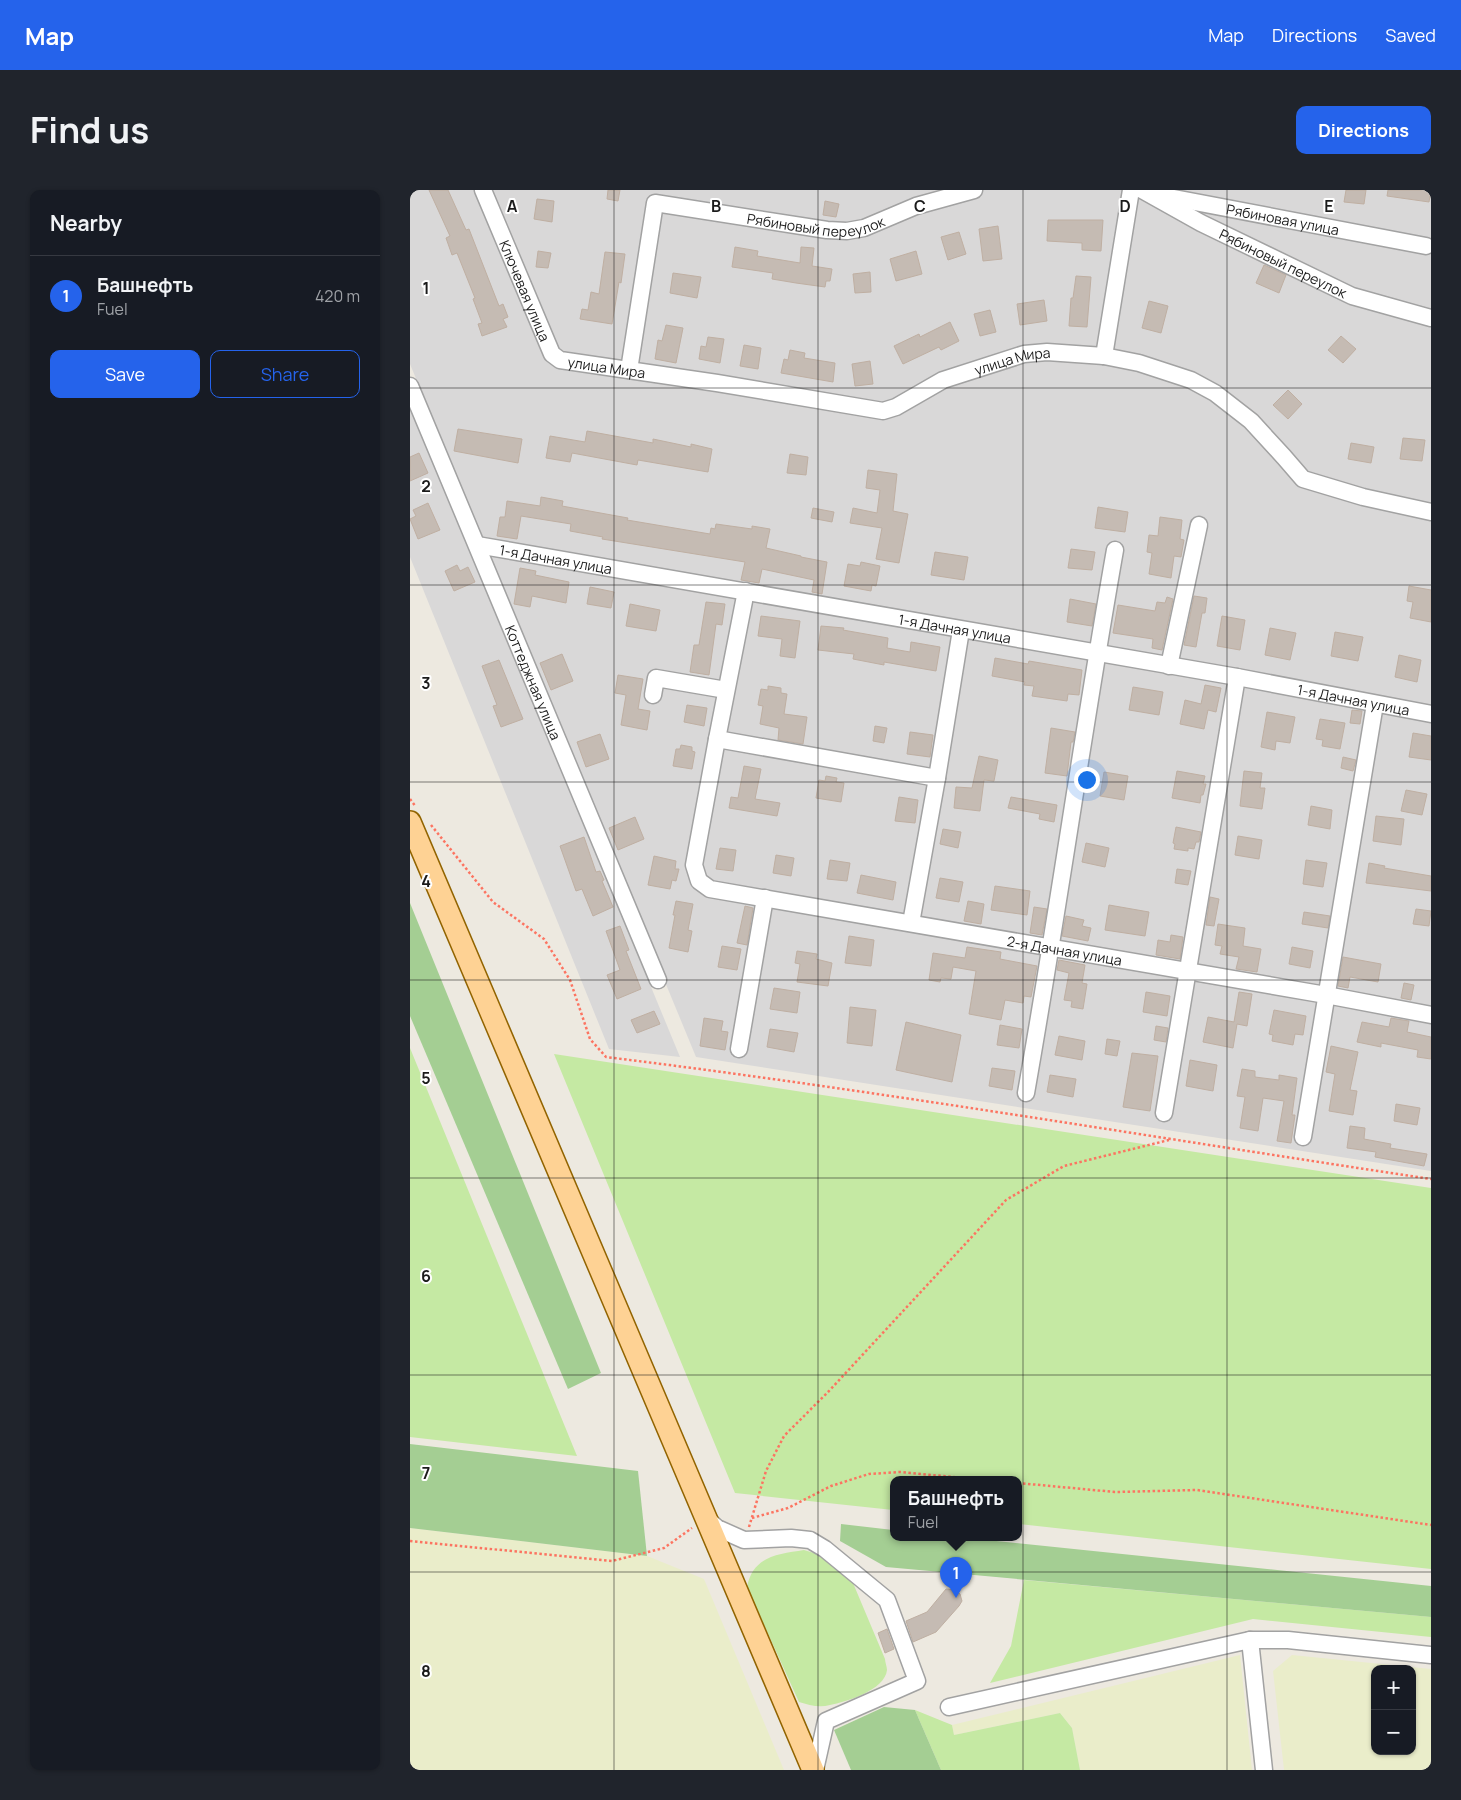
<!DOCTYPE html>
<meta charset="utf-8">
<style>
body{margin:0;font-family:Manrope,sans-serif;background:#20242c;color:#f1f3f6}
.controls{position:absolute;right:15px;bottom:15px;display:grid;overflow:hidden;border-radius:10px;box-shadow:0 1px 4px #0004}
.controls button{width:45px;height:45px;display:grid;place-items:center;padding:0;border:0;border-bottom:1px solid #363941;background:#171b24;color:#f1f3f6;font:25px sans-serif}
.you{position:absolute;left:676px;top:589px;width:18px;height:18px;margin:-12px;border:4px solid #fff;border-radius:50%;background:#1a73e8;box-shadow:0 0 0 8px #1a73e833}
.badge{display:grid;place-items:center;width:32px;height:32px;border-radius:50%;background:#2563eb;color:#fff;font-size:16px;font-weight:700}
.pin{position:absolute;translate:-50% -41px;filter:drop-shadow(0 1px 2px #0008)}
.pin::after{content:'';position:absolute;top:26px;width:18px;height:15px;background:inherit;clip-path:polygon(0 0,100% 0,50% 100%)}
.popup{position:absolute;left:480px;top:1286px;width:132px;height:65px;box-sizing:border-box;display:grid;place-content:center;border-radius:10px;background:#171b24;filter:drop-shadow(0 1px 4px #0005);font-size:16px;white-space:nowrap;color:#9ea1a6}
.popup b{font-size:19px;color:#f1f3f6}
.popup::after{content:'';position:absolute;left:50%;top:100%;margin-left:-10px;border:10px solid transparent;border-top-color:#171b24}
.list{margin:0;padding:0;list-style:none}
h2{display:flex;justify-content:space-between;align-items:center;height:65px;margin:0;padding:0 20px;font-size:21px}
h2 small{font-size:16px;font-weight:400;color:#9ea1a6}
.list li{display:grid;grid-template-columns:32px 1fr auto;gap:15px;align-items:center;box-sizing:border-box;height:80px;padding:0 20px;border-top:1px solid #363941}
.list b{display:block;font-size:19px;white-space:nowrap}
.list p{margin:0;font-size:16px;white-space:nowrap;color:#9ea1a6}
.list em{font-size:16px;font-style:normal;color:#9ea1a6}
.actions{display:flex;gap:10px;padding:15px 20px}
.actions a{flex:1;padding:11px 0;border:1px solid #2563eb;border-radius:10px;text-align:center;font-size:18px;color:#2563eb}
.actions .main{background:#2563eb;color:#fff}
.map{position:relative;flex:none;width:1021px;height:1580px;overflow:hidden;border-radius:10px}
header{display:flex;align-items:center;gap:30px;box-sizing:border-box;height:70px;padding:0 25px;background:#2563eb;color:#fff}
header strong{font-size:24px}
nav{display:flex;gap:28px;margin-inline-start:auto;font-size:18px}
.intro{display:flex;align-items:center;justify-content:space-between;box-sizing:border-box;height:120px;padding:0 30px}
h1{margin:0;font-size:35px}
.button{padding:12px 22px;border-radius:10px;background:#2563eb;color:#fff;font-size:18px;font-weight:700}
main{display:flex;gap:30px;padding:0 30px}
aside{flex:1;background:#171b24;border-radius:10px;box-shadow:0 1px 4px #0004}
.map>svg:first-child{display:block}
</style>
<header>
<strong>Map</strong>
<nav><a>Map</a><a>Directions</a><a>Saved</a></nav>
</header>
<div class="intro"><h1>Find us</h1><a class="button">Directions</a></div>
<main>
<aside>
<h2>Nearby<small></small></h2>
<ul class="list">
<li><span class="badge">1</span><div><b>Башнефть</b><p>Fuel</p></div><em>420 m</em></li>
</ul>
<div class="actions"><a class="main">Save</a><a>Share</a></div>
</aside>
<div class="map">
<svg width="1021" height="1580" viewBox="0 0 1021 1580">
<rect width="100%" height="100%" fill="#ede9e0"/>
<g fill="#d9d8d8">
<polygon points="0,0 1021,0 1021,981 286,867 0,174"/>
<polygon points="0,214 270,867 199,859 0,367"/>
</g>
<g fill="#eaedca" fill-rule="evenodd">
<polygon points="0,1338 237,1366 294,1389 374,1580 0,1580"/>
<polygon points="830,1465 842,1580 670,1580 662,1538 650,1523 544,1545 542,1535"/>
<path d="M882 1465 1021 1479V1580H874L863 1481ZM965 1479H1002V1561H965Z"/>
</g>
<g fill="#c5e9a3">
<polygon points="0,858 167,1266 0,1247"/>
<polygon points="144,864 1021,998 1021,1379 609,1334 608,1289 484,1289 483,1320 325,1303"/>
<path d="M394 1360 407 1364 443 1393 475 1469C475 1472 477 1477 477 1480 475 1500 436 1512 420 1515 409 1518 399 1515 389 1512L337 1397C343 1366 368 1364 394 1360Z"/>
<polygon points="614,1390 1021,1427 1021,1447 843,1429 580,1493 601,1456"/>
<polygon points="505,1520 542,1535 544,1545 650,1523 662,1538 670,1580 531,1580"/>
</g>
<g fill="#a4ce93">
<polygon points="0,713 191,1183 158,1199 0,826"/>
<polygon points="0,1254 228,1281 237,1366 0,1338"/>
<polygon points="431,1334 483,1340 484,1347 548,1347 1021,1396 1021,1427 476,1377 430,1351"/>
<polygon points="474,1517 505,1520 531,1580 441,1580 424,1540"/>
</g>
<g fill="#c5bbb3" stroke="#bfafa2">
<polygon points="19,0 38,0 56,40 59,39 89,116 93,114 98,127 93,129 97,137 72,146 68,134 72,133 63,109 65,108 47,63 42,65 36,48 40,46"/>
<polygon points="198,0 210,0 208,11 197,9"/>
<polygon points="936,0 956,0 954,14 934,12"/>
<polygon points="978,0 1021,0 1019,12 977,6"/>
<polygon points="127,9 144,11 142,32 124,29"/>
<polygon points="415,11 429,14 426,27 413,25"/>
<polygon points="638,30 693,30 691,61 672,60 672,53 637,51"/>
<polygon points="588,36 592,69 573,71 569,39"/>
<polygon points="549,42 556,64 538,70 531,47"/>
<polygon points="325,57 348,61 347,66 390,73 391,57 404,58 402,76 422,79 420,91 416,91 415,97 386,93 362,89 363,83 322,77"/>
<polygon points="128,61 141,63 138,78 126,77"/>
<polygon points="506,61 512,84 486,91 480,69"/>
<polygon points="195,62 215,64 211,93 209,92 202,134 170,129 172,119 178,120 181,102 189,104"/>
<polygon points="854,75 876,85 869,103 846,93"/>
<polygon points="460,82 461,102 445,103 443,84"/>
<polygon points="263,83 291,87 287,108 260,103"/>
<polygon points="666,86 681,87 677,137 659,136 661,108 663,108"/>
<polygon points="634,110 637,131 610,135 607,114"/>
<polygon points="739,111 758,116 751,143 732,138"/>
<polygon points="580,120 586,142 570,146 564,124"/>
<polygon points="540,132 549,151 531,160 529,157 493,174 484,156 509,144 510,147"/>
<polygon points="256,135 273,138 266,173 245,169 248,150 252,151"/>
<polygon points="931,146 946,159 933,173 918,160"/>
<polygon points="298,147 314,149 310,173 289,169 291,156 296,157"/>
<polygon points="334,155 351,158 348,179 330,176"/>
<polygon points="380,160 395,163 394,168 425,173 423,192 371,183 374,169 378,170"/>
<polygon points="460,171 463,194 445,196 442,174"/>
<polygon points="878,200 892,214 878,229 863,215"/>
<polygon points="48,239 112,249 108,273 44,261"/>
<polygon points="177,241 243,253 243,249 281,257 281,254 302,259 298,282 228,270 227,275 162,263 160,272 136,268 140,246 175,252"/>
<polygon points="993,248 1015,250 1012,271 990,269"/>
<polygon points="941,253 964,257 961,273 938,269"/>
<polygon points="9,263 18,283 0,291 0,267"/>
<polygon points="380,264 398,267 396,285 377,283"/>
<polygon points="458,280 487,284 483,321 498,324 489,373 466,369 472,338 440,333 443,318 467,323 470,300 456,298"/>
<polygon points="131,307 153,311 152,316 218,328 217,330 300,344 301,338 305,339 306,334 342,339 342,336 360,339 356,358 391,366 391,367 417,372 412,404 402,402 404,390 352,379 349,393 331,390 335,372 192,349 193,347 160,341 161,334 111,326 107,349 87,346 90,327 95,327 97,311 130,316"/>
<polygon points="18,313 30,340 8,349 0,329 6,326 3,320"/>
<polygon points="688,317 718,322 715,342 685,338"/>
<polygon points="403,318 424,322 422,332 401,328"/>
<polygon points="750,327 772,330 770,349 774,350 771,367 764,366 761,388 739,384 742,363 737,362 739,345 748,346"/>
<polygon points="661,359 685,362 682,380 658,378"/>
<polygon points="525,362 558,367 554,390 521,385"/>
<polygon points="451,372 470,376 466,396 462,395 461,401 434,396 438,374 450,376"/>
<polygon points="47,375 50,381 58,377 65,392 44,401 35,381"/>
<polygon points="110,378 126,381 125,385 159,392 156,413 122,406 120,417 104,414"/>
<polygon points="999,396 1021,400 1021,432 1000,428 1003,412 997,411"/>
<polygon points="180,397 204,402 201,418 177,414"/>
<polygon points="784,406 797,408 795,423 792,423 786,457 774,455"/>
<polygon points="757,407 763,409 752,460 742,458 743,449 703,443 708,415 745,421 747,412 755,413"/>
<polygon points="660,409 686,414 682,436 657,432"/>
<polygon points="296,412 315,414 312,435 306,434 299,485 280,482 284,455 289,455"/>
<polygon points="220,414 250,420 246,441 216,436"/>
<polygon points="351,426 390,431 385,468 370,466 372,449 348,446"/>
<polygon points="812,426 835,430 830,460 807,456"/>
<polygon points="411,436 434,438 433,440 478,448 477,458 500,462 501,452 530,457 526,481 474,472 474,475 443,469 444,464 408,460"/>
<polygon points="860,438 886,443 880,470 855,465"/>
<polygon points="925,442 953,447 948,471 921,466"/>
<polygon points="152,464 163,491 141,500 130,473"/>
<polygon points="989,465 1011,470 1007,492 985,487"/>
<polygon points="585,468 618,474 619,471 672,480 669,505 658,504 657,511 622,506 624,496 614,495 615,492 582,486"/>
<polygon points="89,470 113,529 91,537 83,516 87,515 72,476"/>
<polygon points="208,485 233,489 228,519 240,521 237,540 211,535 216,505 205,503"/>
<polygon points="795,495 811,498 806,522 798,520 794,539 770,534 775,510 791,514"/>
<polygon points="358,496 371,498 371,503 377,504 374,524 397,527 393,554 368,550 369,538 350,534 353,516 348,515 351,499 358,500"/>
<polygon points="723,497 753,502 749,525 719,520"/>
<polygon points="277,515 297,518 294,536 274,532"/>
<polygon points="942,520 952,521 950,534 940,533"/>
<polygon points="857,522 885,527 880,553 866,551 865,560 851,557"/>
<polygon points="910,529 935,533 930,559 912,556 913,550 906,549"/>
<polygon points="465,536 477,538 474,553 463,551"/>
<polygon points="641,538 665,542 663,552 661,552 657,586 635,583"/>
<polygon points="500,542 523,545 520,567 497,564"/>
<polygon points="1003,543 1021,546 1021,570 999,567"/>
<polygon points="190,544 199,569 176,577 167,552"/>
<polygon points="271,555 282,557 282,561 285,562 282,579 263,576 266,559 270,559"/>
<polygon points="569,566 588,570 584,591 574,590 570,621 544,618 546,597 562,598"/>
<polygon points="933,567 946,570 943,581 931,578"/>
<polygon points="334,576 351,579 345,609 370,613 367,626 319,618 321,607 328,608"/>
<polygon points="767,581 795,586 793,594 796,594 793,605 791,605 790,613 762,608"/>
<polygon points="834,581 852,583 850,598 855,598 852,619 830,616"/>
<polygon points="694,582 718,586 714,610 690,606"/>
<polygon points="416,586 427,588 426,592 434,593 431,612 406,608 409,590 415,591"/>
<polygon points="996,600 1017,604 1012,625 991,621"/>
<polygon points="489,607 508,610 505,633 485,631"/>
<polygon points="601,607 647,615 644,632 629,629 630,624 598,618"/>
<polygon points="901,616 922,620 920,639 898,635"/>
<polygon points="966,626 994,629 991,655 963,651"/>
<polygon points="225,627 234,649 208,660 199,638"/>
<polygon points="766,637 791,642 789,652 786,652 784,659 778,658 778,661 764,659 765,654 763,653"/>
<polygon points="533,639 551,642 548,658 530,654"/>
<polygon points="828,646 852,650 849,669 825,665"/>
<polygon points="174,647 186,682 190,681 194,690 192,691 203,717 183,726 172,699 166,701 150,656"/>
<polygon points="676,653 699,658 695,677 672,672"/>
<polygon points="310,658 326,660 323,681 306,679"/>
<polygon points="366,665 384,668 381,686 363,683"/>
<polygon points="244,666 266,671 265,679 269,679 266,691 262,690 260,699 238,695"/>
<polygon points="420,670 440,673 437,691 417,689"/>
<polygon points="896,670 917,673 913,697 893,694"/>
<polygon points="959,673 975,676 974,678 1021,686 1021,701 956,693"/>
<polygon points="767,679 781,681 778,695 765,693"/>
<polygon points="451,685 486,692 483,710 447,703"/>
<polygon points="530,688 553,692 549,712 526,708"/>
<polygon points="585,696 620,701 617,725 581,720"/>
<polygon points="800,707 809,709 804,736 796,735"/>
<polygon points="266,711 283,714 278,740 282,741 278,762 259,758 265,725 263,725"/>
<polygon points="558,711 574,714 571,734 554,731"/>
<polygon points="699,715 739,722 735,746 695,740"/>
<polygon points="335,716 343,718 337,755 327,753"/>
<polygon points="624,717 637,719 632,745 620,743"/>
<polygon points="1006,719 1021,721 1019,736 1003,734"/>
<polygon points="894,722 920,726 918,738 892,734"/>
<polygon points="656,726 674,730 672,736 681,738 678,751 652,746"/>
<polygon points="808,734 835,738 833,756 851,759 847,782 826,779 829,767 810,764 812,756 805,755"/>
<polygon points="210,736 219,760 216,761 231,799 207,809 197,785 210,780 196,741"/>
<polygon points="761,745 773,747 770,769 746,765 748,750 760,752"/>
<polygon points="439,746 464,750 461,776 435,773"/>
<polygon points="312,756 331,759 327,780 308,777"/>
<polygon points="557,757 591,762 590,769 627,776 621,807 614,806 613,813 595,810 591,830 559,824 566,781 543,777 541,789 531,788 530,792 519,790 523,763 555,768"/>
<polygon points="882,757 903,761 900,778 879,774"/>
<polygon points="387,761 407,764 406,769 422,773 418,796 387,792 390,774 385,773"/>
<polygon points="933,767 971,774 968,792 940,787 938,798 928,796"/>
<polygon points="649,770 675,775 672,793 677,794 673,819 661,817 662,811 654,810 659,783 647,780"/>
<polygon points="994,793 1004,795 1001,810 991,808"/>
<polygon points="364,798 390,802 387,823 360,819"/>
<polygon points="736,802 760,806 757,826 733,822"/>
<polygon points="829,802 842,804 837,836 827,834 823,858 793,852 798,827 824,832"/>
<polygon points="440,817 466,820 462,856 437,853"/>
<polygon points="864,820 896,826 893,845 885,844 883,855 862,851 863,845 859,844"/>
<polygon points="244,821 250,834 227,843 221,830"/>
<polygon points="294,828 313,831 311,841 318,842 315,860 290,856"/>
<polygon points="981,828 999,831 997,842 1021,847 1021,869 1007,867 1008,860 971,853 971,857 947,852 952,832 979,837"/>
<polygon points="496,832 551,845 542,892 486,880"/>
<polygon points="590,835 612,839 609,858 587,855"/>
<polygon points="746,836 758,838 756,852 744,850"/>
<polygon points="360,839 388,843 384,862 357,857"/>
<polygon points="649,846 675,851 672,870 645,865"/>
<polygon points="697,849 710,851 707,866 695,864"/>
<polygon points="921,856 948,862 940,900 947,901 943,925 919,921 925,884 916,882"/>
<polygon points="722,863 748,866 740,921 713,917"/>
<polygon points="780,870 807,875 803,901 776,896"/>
<polygon points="582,878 605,881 602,900 579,896"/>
<polygon points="832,879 845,881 845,887 869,890 869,885 887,888 882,925 885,925 881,953 867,951 874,911 853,908 848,941 830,938 835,907 827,906"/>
<polygon points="640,885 666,889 663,907 637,902"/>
<polygon points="986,914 1010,918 1007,935 984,931"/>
<polygon points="940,936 955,938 954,949 981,954 980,958 1017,964 1014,976 965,967 966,962 937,958"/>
<polygon points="536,1399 546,1400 550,1404 552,1411 549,1416 526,1442 503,1452 496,1431 517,1422"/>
<polygon points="477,1439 484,1459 475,1463 468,1443"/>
</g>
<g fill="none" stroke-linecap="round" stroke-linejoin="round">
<g stroke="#a2a2a2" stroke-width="19">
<g id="minor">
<path id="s1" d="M73 0 142 164 150 170 307 193 473 221 486 217 533 190 614 164 637 162 694 166 729 173 781 190 805 203 841 231 874 267 893 289 953 307 1021 322"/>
<path id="s2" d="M732 0 791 33 942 106 1021 128"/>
<path id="s3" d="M753 6 1016 56"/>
<polyline points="694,166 721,0"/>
<path id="s4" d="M219 180 245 13 417 40 437 41 454 38 506 16 564 0"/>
<path id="s5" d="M0 196 248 790"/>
<path id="s6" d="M67 355 827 487 1021 524"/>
<path id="s7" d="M336 401 307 549 284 675 289 691 300 699 916 805 1021 825"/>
<polyline points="759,476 789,335"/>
<polyline points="243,505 246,488 316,500"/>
<polyline points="307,549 527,588"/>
<polyline points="501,733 527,588 551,440"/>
<polyline points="329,859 355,708"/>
<path d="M616 903C648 722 673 541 705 360"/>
<polyline points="754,923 827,487"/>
<polyline points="893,947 965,514"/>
<polyline points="296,1328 307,1338 334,1350 381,1348 400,1350 415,1359 477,1410 507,1491 416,1531 405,1580"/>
<polyline points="840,1450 854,1580"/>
<polyline points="539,1517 840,1450 878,1450 1021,1465"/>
</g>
</g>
<g stroke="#926400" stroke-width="24">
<polyline id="major" points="0,632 403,1580"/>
</g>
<g stroke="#fc7461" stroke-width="2.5" stroke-dasharray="2.5 2.5" stroke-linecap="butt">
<polyline points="0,609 6,617"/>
<path d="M21 635 83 712 134 749 160 790 180 849 196 867C472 901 746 948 1021 989"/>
<polyline points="608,1293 705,1302 787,1300 1021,1335"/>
<polyline points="342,1328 378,1318 421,1296 459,1284 490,1282 564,1289"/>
<polyline points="339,1337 356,1281 374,1246 419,1201 596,1010 654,976 759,950"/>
<polyline points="0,1351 202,1371 254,1358 282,1338"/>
</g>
<use href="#minor" stroke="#fff" stroke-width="16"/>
<use href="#major" stroke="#fed294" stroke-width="21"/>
</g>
<path fill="none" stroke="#1b1b1b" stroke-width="1" stroke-opacity="0.55" d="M204 0V1580M408 0V1580M613 0V1580M817 0V1580M0 198H1021M0 395H1021M0 592H1021M0 790H1021M0 988H1021M0 1185H1021M0 1382H1021"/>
<g text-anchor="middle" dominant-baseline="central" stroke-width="4" stroke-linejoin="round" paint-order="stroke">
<g font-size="14" fill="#1b1b1b" stroke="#fff">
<text stroke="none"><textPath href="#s4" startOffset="332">Рябиновый переулок</textPath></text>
<text stroke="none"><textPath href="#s3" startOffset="122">Рябиновая улица</textPath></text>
<text stroke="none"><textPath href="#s2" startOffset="159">Рябиновый переулок</textPath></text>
<text stroke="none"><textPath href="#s1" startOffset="109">Ключевая улица</textPath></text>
<text stroke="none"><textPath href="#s1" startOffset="655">улица Мира</textPath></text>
<text stroke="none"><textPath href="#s1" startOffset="235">улица Мира</textPath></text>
<text stroke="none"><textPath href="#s6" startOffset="80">1-я Дачная улица</textPath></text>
<text stroke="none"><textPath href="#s6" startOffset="485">1-я Дачная улица</textPath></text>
<text stroke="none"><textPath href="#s5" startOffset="321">Коттеджная улица</textPath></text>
<text stroke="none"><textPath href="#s6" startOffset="890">1-я Дачная улица</textPath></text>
<text stroke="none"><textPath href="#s7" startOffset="669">2-я Дачная улица</textPath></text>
</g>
</g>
<g font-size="16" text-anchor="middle" font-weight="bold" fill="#1b1b1b" stroke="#fff" stroke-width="4" stroke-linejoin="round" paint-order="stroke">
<text x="102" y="22">A</text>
<text x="306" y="22">B</text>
<text x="510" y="22">C</text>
<text x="715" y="22">D</text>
<text x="919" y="22">E</text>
<text x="16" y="104">1</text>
<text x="16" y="302">2</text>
<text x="16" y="499">3</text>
<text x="16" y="697">4</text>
<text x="16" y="894">5</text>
<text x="16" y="1092">6</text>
<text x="16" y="1289">7</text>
<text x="16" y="1487">8</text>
</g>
</svg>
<div class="controls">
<button>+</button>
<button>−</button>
</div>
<div class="you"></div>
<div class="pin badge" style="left:546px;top:1408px">1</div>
<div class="popup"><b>Башнефть</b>Fuel</div>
</div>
</main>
